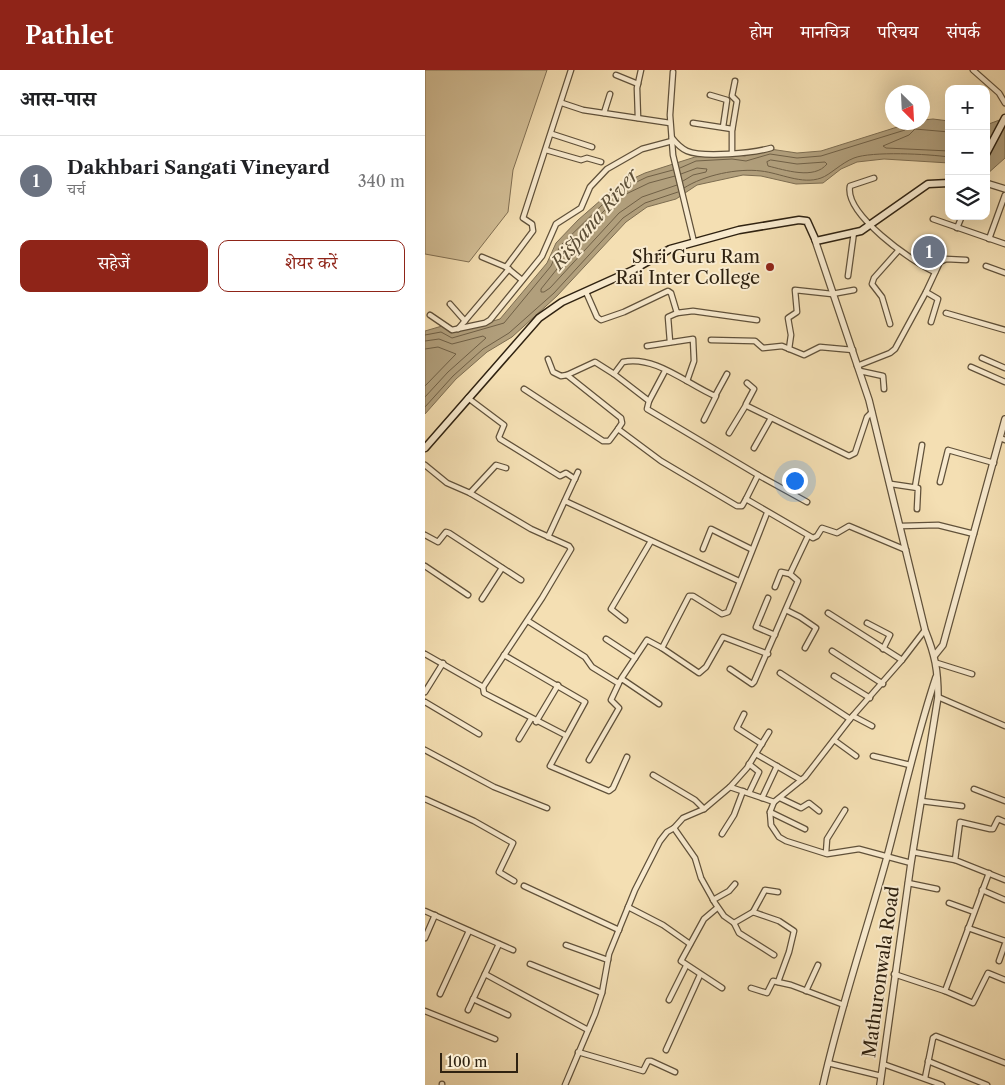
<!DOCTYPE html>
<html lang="hi">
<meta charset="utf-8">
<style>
body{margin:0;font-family:"Libre Caslon Text","Noto Serif Devanagari",serif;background:#f2f2f2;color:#202124}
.controls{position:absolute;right:15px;top:15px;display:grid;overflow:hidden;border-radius:10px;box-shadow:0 5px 20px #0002}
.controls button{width:45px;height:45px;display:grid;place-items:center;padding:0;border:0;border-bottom:1px solid #e0e0e0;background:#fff;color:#202124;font:25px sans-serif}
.compass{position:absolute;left:460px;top:15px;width:45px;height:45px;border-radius:50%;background:#fff;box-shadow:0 5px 20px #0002;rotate:156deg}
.scale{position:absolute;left:15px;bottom:12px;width:78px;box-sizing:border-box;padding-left:5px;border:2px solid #2f2211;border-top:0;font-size:14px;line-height:18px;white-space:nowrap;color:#2f2211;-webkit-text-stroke:4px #f8eace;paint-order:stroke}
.you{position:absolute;left:369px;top:410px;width:18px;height:18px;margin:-12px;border:4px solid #fff;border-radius:50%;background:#1a73e8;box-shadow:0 0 0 8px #1a73e833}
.badge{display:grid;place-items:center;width:32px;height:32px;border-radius:50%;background:#8f2418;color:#fff;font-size:16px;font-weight:700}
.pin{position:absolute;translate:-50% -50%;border:2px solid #fff;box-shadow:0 1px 5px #0006}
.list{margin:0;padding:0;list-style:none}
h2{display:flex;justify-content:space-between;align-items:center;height:65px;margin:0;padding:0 20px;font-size:21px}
h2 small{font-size:16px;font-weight:400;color:#757577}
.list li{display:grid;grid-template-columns:32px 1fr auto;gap:15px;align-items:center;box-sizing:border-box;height:90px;padding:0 20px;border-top:1px solid #e0e0e0}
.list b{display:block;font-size:19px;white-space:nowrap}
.list p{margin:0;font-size:16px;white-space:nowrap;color:#757577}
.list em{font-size:16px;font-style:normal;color:#757577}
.actions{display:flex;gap:10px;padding:15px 20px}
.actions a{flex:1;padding:11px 0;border:1px solid #8f2418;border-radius:10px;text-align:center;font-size:18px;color:#8f2418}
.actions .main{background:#8f2418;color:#fff}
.icon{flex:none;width:28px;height:28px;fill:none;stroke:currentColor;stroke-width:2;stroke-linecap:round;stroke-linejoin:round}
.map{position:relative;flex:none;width:580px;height:1015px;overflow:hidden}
header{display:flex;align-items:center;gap:30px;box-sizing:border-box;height:70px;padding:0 25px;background:#8f2418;color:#fff}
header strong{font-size:24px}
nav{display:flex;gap:28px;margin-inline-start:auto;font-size:18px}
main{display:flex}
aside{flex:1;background:#fff}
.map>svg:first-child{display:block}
</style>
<header>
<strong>Pathlet</strong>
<nav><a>होम</a><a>मानचित्र</a><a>परिचय</a><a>संपर्क</a></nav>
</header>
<main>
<aside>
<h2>आस-पास<small></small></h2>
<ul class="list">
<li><span class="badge" style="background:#6b7280">1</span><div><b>Dakhbari Sangati Vineyard</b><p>चर्च</p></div><em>340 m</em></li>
</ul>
<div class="actions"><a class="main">सहेजें</a><a>शेयर करें</a></div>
</aside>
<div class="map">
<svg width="580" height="1015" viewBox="0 0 580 1015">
<rect width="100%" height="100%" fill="#f4dfb3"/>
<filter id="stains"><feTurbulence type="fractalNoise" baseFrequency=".004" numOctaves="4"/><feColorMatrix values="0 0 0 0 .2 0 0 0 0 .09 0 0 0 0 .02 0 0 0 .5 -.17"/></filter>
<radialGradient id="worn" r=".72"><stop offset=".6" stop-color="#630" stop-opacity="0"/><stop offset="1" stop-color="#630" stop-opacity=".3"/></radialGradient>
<polygon fill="#d3bf97" stroke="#817054" points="0,0 122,0 88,100 83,142 44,192 0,184"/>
<g fill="#b19f7c" stroke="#7d6d51">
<polygon points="580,48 580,88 561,105 561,55"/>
<polygon points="508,49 524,51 524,93 459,89 432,92 416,99 398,113 371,114 336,106 318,105 272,115 251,129 222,137 201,152 132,226 87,267 62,282 31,309 0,344 0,261 17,256 26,263 75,249 122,193 131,173 153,150 192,116 220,103 270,87 307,84 320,86 345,79 372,83 396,81 485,53 498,52 498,50"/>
</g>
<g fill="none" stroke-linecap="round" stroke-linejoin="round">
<g stroke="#706046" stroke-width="1">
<polyline points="524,62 490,59 484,65 458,76 461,78 524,81"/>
<path d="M346 90 372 94 400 92 402 94C389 110 360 100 343 96L342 92Z"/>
<polyline points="255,98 271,91 307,89 321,91 345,84 372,88 396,86 480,60 484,52"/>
<polyline points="256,104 272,98 282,99 281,102 268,105 258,111"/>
<polyline points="250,106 224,113 199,125 181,139 141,179 132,199 116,219 116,222 119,222 125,218 194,143 217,127 252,115"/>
<path d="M259 118C279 105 313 98 336 101 355 103 377 115 396 108 405 105 416 93 429 88 447 81 503 84 524 87"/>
<polyline points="0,265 16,262 27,268 79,253 126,196 135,176 177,135 195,120 222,107 248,100"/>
<polyline points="0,271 14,269 27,274 58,266 61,268 23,302 0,327"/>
<polyline points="0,279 13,277 31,284 0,316"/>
<polyline points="0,337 28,306 58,279 84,263 129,223 198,148 220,133 253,122"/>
</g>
<g stroke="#60513a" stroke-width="7">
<g id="minor">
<polyline points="548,0 574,23 580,33"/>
<polyline points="248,2 245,45 248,85 269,172"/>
<polyline points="191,5 213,14"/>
<polyline points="285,25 302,30 298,57"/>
<polyline points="137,33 158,40 245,53"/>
<polyline points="179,43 185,24"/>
<polyline points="213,48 212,18 216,0"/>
<polyline points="268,53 307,59"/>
<polyline points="127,64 167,77"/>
<path d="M247 68C251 73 255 78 262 81 279 88 328 83 346 78"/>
<polyline points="121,80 156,90 162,88 176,92"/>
<polyline points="307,83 307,61 312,31 307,26 310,11"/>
<path d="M449 108 425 116C419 144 487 192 510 202"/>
<polyline points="508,149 580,174"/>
<polyline points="532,158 537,146"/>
<polyline points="564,169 580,125"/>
<polyline points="57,187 81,197 97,210"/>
<polyline points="561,196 580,203"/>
<polyline points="81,197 108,161 107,154 98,148 146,0"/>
<polyline points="423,206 429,162"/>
<polyline points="161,222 172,247 176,250 199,242 243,221 246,223 252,243 268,241 332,250"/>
<polyline points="501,222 513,229 506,252"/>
<polyline points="25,234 40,251"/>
<polyline points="521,243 580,260"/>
<polyline points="5,245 27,260 60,253 65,250 117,186 131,154 156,138 165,117 182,99 217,79 247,71"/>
<polyline points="465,254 457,227 447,214 449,208 473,181"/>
<polyline points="33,259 84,199"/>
<polyline points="286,270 330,271 338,278 357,276 379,285 395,277 428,280"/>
<polyline points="245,272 243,247 252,243"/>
<polyline points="222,276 268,269 269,291 262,311"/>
<polyline points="364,279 366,265 363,248 372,242 370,220 407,224 429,220"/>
<polyline points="557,288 580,298"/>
<polyline points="123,289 128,302 136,306 142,305 196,348 197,353 193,359"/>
<polyline points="432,296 465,283 470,279 501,222 515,192 521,189 541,190"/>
<polyline points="546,297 580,312"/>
<polyline points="435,301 458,306 459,319"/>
<path d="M302 304 290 326C262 314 230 285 198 292L189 304 224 331 222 339 333 405 321 429"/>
<polyline points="142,305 170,292 189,304"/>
<polyline points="322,313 329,319 321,334 322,336 424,386 430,383 442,347 447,342"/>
<polyline points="99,319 178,371 184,371 193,359 236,391 312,436 317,436 321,429 388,468 392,466 397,458 412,463 424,456 481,480"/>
<polyline points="43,328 79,355 74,367 75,369 135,406 141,403 150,409"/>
<polyline points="224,331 240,301"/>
<polyline points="279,350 291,326"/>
<polyline points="304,363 321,335"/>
<polyline points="575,368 580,370"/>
<polyline points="329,378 346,348"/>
<polyline points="0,395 22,413 45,423 106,459 144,476 146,479 117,528 58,617 0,584"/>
<polyline points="333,405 382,432"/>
<polyline points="515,412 523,380 569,393"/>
<polyline points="466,414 493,418 492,439"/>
<polyline points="490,417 497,375"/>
<polyline points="45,423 71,395 81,398"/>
<polyline points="140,431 314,511"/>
<polyline points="342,443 303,542 297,544 268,526 264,526 237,578 274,603 281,597 298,567 343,584"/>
<polyline points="476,456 513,455 549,464"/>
<polyline points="0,465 13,472 21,462 24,463 96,510"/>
<polyline points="123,467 153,402"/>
<polyline points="278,479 286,459 326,479"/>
<polyline points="0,496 43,525"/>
<polyline points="350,517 356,502 365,504"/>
<polyline points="343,528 331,557 350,565"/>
<polyline points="57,529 77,498"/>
<polyline points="361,540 375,547 391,558 380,578"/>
<polyline points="403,543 477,590"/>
<polyline points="200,550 186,539 226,471"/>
<polyline points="103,551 160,587 167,597 193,613 197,609 234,634"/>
<polyline points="442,553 465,565 458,579"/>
<polyline points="181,569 210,588"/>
<polyline points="407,581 458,614"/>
<polyline points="79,585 160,632 125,696 184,721 188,718 202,687"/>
<polyline points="512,593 547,604"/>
<polyline points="305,599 327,614 329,612 373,511 365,504 383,466"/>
<polyline points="355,603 425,649"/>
<polyline points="409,606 445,628"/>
<polyline points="196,609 222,570 237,578"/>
<polyline points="58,617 59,623 140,665"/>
<polyline points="0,622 18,593"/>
<polyline points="513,627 580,656"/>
<polyline points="0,632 54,664"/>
<polyline points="319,644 312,658 337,674"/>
<polyline points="428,646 447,656"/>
<polyline points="111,652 133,615"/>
<polyline points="94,669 106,649"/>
<polyline points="409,670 431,686"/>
<polyline points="0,680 69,717 122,738"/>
<polyline points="331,684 376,710"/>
<polyline points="448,686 485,695"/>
<polyline points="164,690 194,638 186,630 194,613"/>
<polyline points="228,705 270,730 279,739"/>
<polyline points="305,717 322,698 344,662"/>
<polyline points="549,719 580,731"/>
<polyline points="324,723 334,702 324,694"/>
<polyline points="337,728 352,696"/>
<polyline points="355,728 376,738 384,733 394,741"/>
<polyline points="0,729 49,751 88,773 74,802 89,811"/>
<polyline points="496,731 537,736"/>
<polyline points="349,732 345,742 346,755 354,767 361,771 402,784 434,779 486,793"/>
<polyline points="345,742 380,759"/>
<polyline points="580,752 573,749 568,759 565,759 535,752 530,790 580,810"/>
<polyline points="297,764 309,745 318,721"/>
<polyline points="488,782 530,790"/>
<polyline points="401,783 402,769 420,740"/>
<polyline points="483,813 512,819"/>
<polyline points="99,816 194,860"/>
<polyline points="557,820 580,830"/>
<polyline points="288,830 304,821 310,814"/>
<polyline points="524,833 549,842"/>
<polyline points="203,837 238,855 265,874"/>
<polyline points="292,838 279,849 256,891 297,918"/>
<polyline points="0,841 88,880"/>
<polyline points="328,842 340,820 353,822"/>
<polyline points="309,853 314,863 349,885"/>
<polyline points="543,858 580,871"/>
<polyline points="0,868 10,845"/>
<polyline points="141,875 183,890"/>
<polyline points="574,891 580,874"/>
<polyline points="105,894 177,923"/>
<polyline points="60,904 163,960"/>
<polyline points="469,904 520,921 564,803"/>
<polyline points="353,912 364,882 369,861 354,851 328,842 309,853 299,846 290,833 276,808 270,788 249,758 258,748 279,739 305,717 349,732 380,707 425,649 477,590 500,560"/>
<polyline points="326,918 342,923 348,911 366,915 419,935"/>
<polyline points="381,921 393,895"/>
<polyline points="520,921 548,933 563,903 580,910"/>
<polyline points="15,924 44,861"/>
<polyline points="48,929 83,945"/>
<polyline points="244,930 261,896"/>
<polyline points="43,940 74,874"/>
<polyline points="0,941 70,969"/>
<polyline points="241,980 275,905"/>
<polyline points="153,982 218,1001 223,991 226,991 250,1002"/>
<polyline points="503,991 562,1015"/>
<polyline points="403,993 456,1006"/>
<polyline points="458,994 517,1015"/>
<polyline points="500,1008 508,968 511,966 580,993"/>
<polyline points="17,1015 17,1014"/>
<polyline points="140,1015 170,944 177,923 184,884 210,820 235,771 242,762 249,758"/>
</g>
</g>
<g stroke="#60513a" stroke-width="8">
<g id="tertiary">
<polyline points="561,113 580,119"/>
<path d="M390 170 444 330 500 560C510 585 513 600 513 627L486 793 455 1015"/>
<polyline points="510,585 518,575 580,349"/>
<path d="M398 1015C415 938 441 863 462 787 478 727 491 667 511 607"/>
</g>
</g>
<g stroke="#2f2211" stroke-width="9">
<g id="secondary">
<polyline points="561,84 580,48"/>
<polyline points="0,378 114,248 137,232 208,200 245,179 314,160 374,150 382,151 391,171 436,161 503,114 524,113"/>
</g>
</g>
<use href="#minor" stroke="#f8eace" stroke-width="4.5"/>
<use href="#tertiary" stroke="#f8eace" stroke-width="5.5"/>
<use href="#secondary" stroke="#f8eace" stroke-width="6"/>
</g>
<circle fill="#8f2418" stroke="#f8eace" stroke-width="2" cx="345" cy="197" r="5"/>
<g text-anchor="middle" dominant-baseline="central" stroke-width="4" stroke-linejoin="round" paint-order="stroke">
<g font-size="18" fill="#2f2211" stroke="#f8eace" text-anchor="end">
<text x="335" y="187">Shri Guru Ram<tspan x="335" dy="21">Rai Inter College</tspan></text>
</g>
<g font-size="18" fill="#2f2211" stroke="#f8eace">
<text transform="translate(456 902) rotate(-82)">Mathuronwala Road</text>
</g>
<g font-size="19" font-style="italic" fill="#5c4e36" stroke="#f8eace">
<text transform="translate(170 149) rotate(-50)">Rispana River</text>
</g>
</g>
<rect width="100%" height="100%" filter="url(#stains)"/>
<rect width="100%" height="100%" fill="url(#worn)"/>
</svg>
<div class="controls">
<button>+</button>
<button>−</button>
<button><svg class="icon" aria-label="layers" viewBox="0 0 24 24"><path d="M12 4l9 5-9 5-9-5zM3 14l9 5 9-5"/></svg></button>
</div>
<svg class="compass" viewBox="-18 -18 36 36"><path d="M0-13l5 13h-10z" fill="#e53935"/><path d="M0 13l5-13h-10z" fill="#757577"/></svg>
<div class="scale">100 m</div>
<div class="you"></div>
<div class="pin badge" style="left:504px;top:182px;background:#6b7280">1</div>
</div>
</main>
